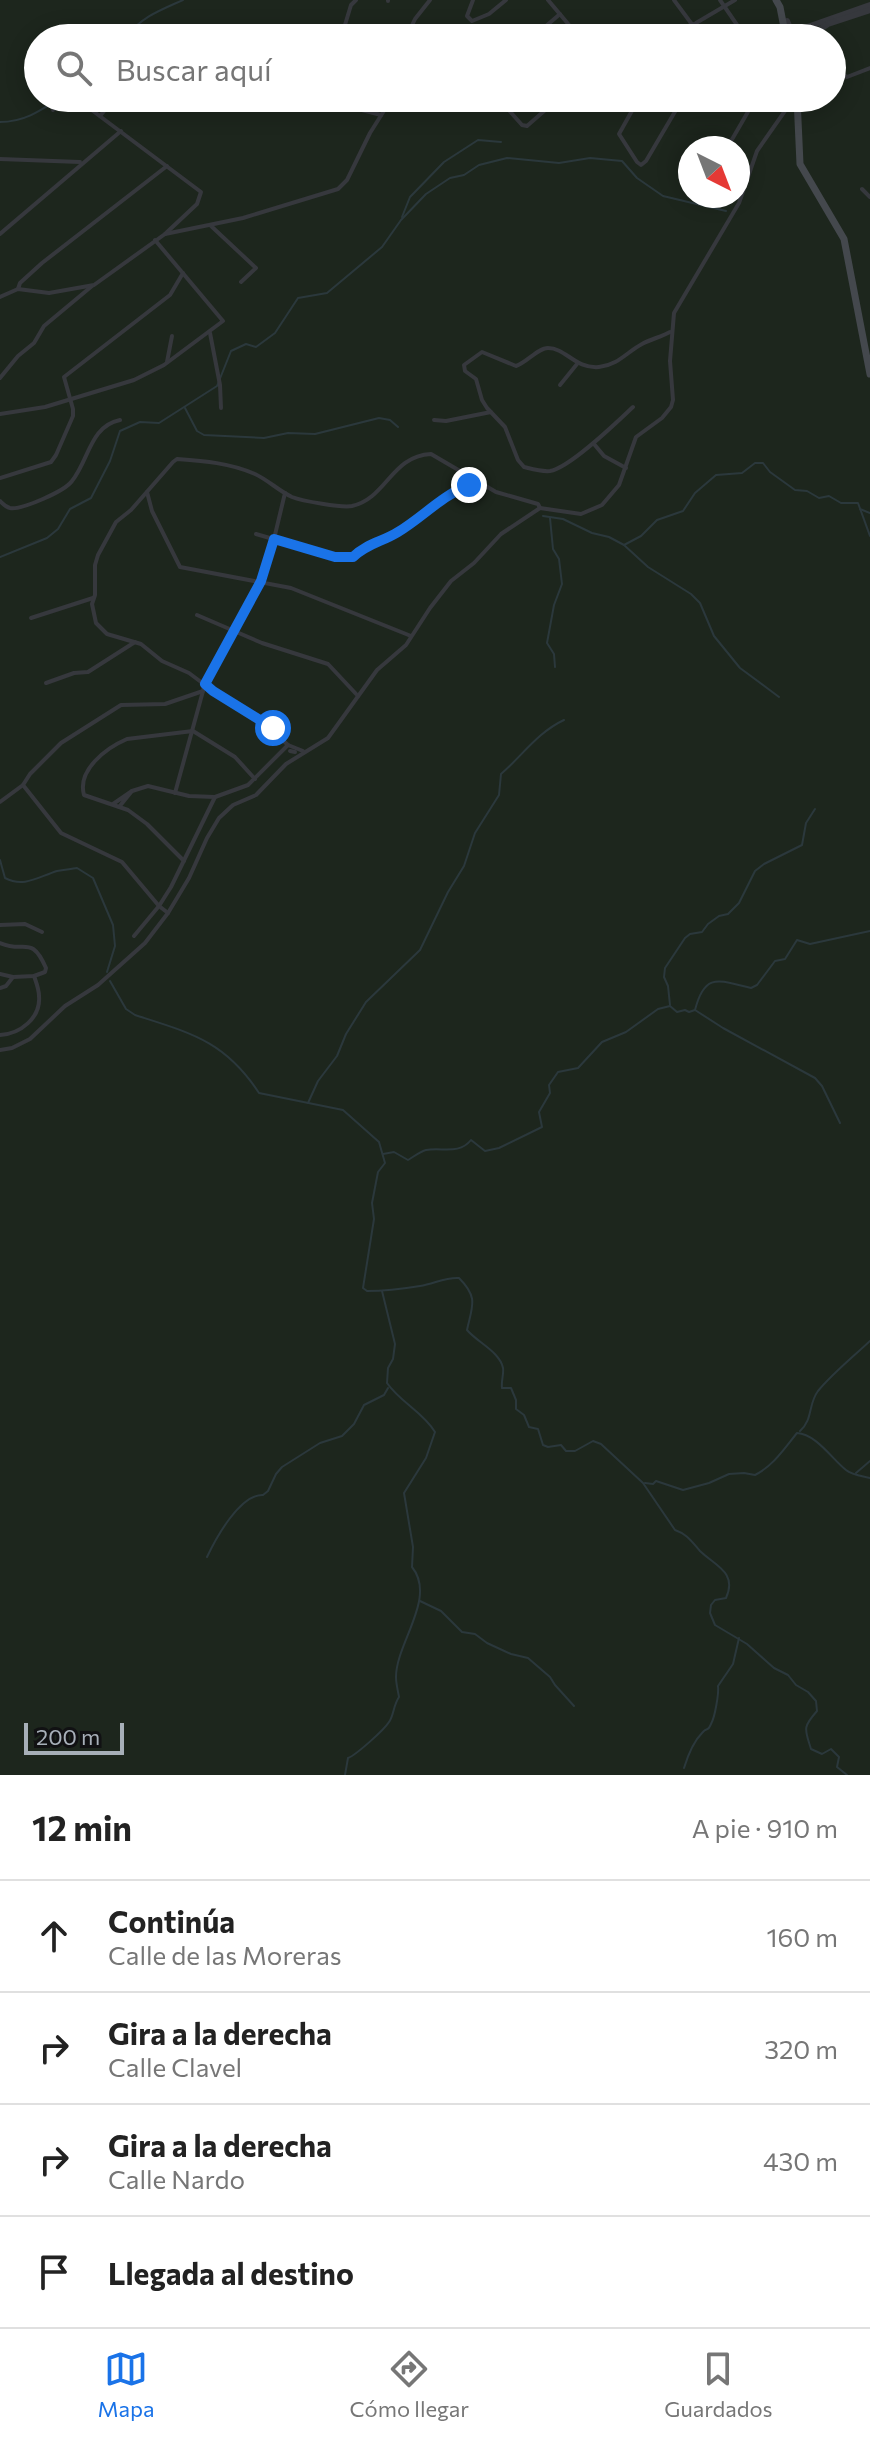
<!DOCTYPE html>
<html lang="es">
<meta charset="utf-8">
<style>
body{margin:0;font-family:Commissioner,sans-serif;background:#f6f6f6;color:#222}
.compass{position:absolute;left:678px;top:136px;width:72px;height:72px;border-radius:50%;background:#fff;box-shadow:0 4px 20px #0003;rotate:138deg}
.scale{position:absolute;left:24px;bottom:20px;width:100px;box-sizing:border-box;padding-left:8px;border:4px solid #a7afb8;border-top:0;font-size:22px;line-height:28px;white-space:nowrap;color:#a7afb8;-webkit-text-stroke:6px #111113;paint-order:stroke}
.stop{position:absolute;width:24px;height:24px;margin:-18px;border:6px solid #1a73e8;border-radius:50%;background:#fff}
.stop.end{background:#1a73e8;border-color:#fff;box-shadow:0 2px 8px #0008}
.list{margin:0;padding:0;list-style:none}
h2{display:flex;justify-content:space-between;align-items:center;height:104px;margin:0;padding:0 32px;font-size:34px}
h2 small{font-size:26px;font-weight:400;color:#767676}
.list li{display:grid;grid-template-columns:52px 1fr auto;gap:24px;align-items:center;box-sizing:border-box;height:112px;padding:0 32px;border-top:2px solid #e0e0e0}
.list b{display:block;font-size:30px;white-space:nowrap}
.list p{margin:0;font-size:26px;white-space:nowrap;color:#767676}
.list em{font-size:26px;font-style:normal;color:#767676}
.icon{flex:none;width:44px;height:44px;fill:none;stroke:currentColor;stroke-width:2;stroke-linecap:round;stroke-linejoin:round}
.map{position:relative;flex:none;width:870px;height:1775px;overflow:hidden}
.search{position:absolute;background:#fff;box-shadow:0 4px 20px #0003;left:24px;right:24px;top:24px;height:88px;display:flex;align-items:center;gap:20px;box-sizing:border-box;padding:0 28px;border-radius:44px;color:#767676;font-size:30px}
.sheet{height:552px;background:#fff}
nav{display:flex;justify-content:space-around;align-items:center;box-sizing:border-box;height:112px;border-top:2px solid #e0e0e0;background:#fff;font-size:22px;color:#767676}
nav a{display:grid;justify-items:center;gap:4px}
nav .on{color:#1a73e8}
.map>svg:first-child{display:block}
</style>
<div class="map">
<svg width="870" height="1775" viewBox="0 0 870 1775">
<rect width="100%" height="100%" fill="#161618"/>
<path fill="#1d261d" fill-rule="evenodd" d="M0 0H870V1775H0ZM38 38H832V98H38ZM690 148H738V196H690Z"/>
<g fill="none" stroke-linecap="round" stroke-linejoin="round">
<g stroke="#2b383c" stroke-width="2">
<path d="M124 38C144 16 156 12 183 0"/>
<path d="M0 122C24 122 40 111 60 98"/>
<polyline points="402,217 410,197 444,162 478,140 501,142"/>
<polyline points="185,408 197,431 204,435 264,438 288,433 315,434 379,418 390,420 398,427"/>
<polyline points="860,509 870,513"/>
<polyline points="543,516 563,519 592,533 609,537 624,545 648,567 691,594 700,603 714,636 740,668 779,697"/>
<polyline points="550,518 553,549 559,559 562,584 554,605 547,643 554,654 555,667"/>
<polyline points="624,545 641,536 657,520 683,511 695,493 716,475 742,473 755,463 763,463 770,472 795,490 807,491 819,498 829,496 841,503 858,503 870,536"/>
<polyline points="0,557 47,538 58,529 70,509 91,498 110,461 120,431 140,422 159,423 217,386 231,351 246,344 256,347 275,333 298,298 327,293 382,247 401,220 426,194 450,178 464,175 479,165 507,158 559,163 590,158 622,161 637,178 663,196 726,211"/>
<path d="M0 860 5 878C24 888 38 877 57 871 64 870 71 869 77 868L93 878 113 925 115 946 107 972"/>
<path d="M110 981 126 1009 135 1015C191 1033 225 1041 259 1093L343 1110 379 1142 385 1163 378 1172 372 1203 374 1219 363 1288 367 1291C385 1291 402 1289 420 1286 434 1284 445 1277 459 1278 479 1298 472 1306 467 1330 477 1342 500 1352 503 1368 504 1374 501 1381 502 1388H511L516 1400V1409L524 1415 529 1427 538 1429 543 1445 548 1447 561 1445 566 1451H575L593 1441 601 1444 643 1483 675 1530C687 1534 692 1542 700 1551 714 1565 738 1572 726 1598L715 1600 711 1605 710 1613 715 1625 747 1644 774 1668 788 1675 796 1685 808 1692 816 1701 817 1711C802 1728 805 1729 811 1749L822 1754 831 1749 839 1757 837 1767 847 1775"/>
<polyline points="670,1005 668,986 664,977 665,968 685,938 690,934 702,932 708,924 719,916 728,914 739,903 755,871 764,864 802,845 806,823 815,809"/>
<polyline points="695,1010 723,1028 815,1078 822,1086 840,1123"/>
<path d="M308 1103 318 1081 337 1056 346 1034 366 1002 420 950 448 892 464 866 475 833 499 795 501 774C522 756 538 732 564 720"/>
<path d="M383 1154 394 1152 408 1160C413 1157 421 1151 426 1150 442 1147 459 1155 471 1140L485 1151 499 1148 542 1127 539 1112 550 1093 549 1085 558 1072 578 1068 602 1042 626 1032 658 1009 670 1006 677 1012 685 1010 689 1012 695 1010C705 971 720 981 751 988L757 985 775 961 785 959 797 940 810 944 870 931"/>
<path d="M800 1431C813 1420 808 1404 818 1391 833 1373 853 1357 870 1341"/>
<polyline points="856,1473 870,1461"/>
<path d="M645 1483 653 1484 656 1481 683 1490 709 1483 729 1474 744 1473 755 1475C773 1466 784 1449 797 1433 816 1434 832 1459 846 1470 852 1475 862 1476 870 1478"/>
<path d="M207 1557C216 1538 240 1494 263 1495L268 1491 276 1474 282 1467 320 1443 342 1436 354 1424 364 1405 384 1395 388 1388"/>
<polyline points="420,1601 441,1611 462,1632 475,1634 487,1643 511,1654 528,1658 550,1677 555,1685 574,1706"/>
<path d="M684 1768C688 1755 693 1742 702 1733 708 1726 707 1733 711 1724 715 1717 719 1693 718 1686L733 1664 739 1638"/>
<path d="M345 1775 348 1758C356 1755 384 1730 389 1722 394 1715 393 1706 399 1697 398 1691 396 1684 396 1677 396 1643 437 1598 412 1567L413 1547 404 1493 426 1458 435 1432C423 1412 400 1402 387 1383L388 1368 393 1359 395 1344 382 1291"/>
</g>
<g stroke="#36383d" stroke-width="4">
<polyline points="473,0 467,16 472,21 489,14 506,0"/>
<polyline points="548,0 580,38"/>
<polyline points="674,0 691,23 689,28 693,29 695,25 691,23"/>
<polyline points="720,0 746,38"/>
<polyline points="388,1 388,0"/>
<polyline points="696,23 735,0"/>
<polyline points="695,26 700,38"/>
<polyline points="341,38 351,5 356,0"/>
<polyline points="406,38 415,19 430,0"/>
<polyline points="532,38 560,14"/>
<polyline points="832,68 847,77 870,68"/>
<polyline points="81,98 85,105 201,192 197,204 165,234"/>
<polyline points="333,98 339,104 381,115"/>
<polyline points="498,98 522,125 527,126 559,98"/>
<polyline points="635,98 653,104 676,98"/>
<polyline points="736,98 751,107"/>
<polyline points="638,100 619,134 637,162 641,165 646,161 683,98"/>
<polyline points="53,110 68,98"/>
<polyline points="100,116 109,105"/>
<polyline points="727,148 756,98"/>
<polyline points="0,159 80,162"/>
<polyline points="738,181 748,172"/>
<polyline points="862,189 870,197"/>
<polyline points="724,201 727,196"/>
<polyline points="210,225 256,268 241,282"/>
<polyline points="0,234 121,131"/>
<polyline points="18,289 20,283 42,263 167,166"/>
<polyline points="0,297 18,289 49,293 94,285 165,234 243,218 338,189 347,180 370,133 392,98"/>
<polyline points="210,333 220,385 221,408"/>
<polyline points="167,362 172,336"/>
<polyline points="0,378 18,356 34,343 44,326 92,286"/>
<polyline points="560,385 577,364"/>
<path d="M633 407C618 421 570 468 550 471 542 472 532 469 524 467L518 460 505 427 487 408 482 400 476 379 465 371 464 365 482 352 516 366C526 363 538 348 548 348 566 348 575 369 599 367 618 365 627 352 642 344 651 339 661 337 670 332"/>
<polyline points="0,414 45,407 134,380 164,365 223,321 155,240"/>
<polyline points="434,420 446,421 491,412"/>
<polyline points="594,444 604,456 626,468"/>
<polyline points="0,478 51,462 56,455 73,416 73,409 64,377 170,295 183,273"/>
<polyline points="147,492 152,511 180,567 291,588 411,636"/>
<path d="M0 501C4 505 5 507 10 508 22 510 65 491 72 481 89 460 90 426 120 420"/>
<path d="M256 534 335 557H353C368 543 381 542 397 532 424 516 445 486 479 484"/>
<polyline points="197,615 262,643 328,664 358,696"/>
<polyline points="31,618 93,598"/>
<polyline points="46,683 74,673 88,672 135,642"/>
<polyline points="205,684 261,581 274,539 285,493"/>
<polyline points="290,751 295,752"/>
<path d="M303 751 288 745 261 720 213 691 189 673 162 661 141 644 107 634 96 623 92 604 95 595V565L98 555 116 522 131 510 173 462 177 459C204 461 230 463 255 474 268 480 279 491 292 497 302 501 342 508 352 506 387 498 391 456 431 454L496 492 538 504 540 508"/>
<polyline points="132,791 148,786 189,796 215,797"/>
<polyline points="175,793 203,691"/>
<polyline points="0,802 23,785"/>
<polyline points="113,804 132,791 119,807"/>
<path d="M184 861 147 824 128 810 84 795C77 770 106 748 127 739L193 731 235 757 255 779"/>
<polyline points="168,913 159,906 122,862 61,833 23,785 30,774 61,743 121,705 165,704 203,691 204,686"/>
<polyline points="0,925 25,924 42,932"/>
<polyline points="134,936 159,906 171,887 215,797 248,785 288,745"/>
<path d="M0 943C25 954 31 934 46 968L45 972 34 976 13 977 6 986 0 988"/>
<polyline points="0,974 13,977"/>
<path d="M0 1035C20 1034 41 1018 39 996 39 989 36 982 34 976"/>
<polyline points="0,1050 12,1048 30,1039 65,1006 98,985 145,943 168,913 189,878 207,838 219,818 233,805 256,795 286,764 328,738 377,670 406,645 430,608 451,581 474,563 501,534 540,508 581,514 602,505 619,485 636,437 662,418 671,407 673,400 670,361 674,313 739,203 757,151 794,98"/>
</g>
<g stroke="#36383d" stroke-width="6">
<polyline points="787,21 790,28 796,31 870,5"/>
<polyline points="807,38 828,24 870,10"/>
</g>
<g stroke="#44484d" stroke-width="7">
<polyline points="776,0 780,7 786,38"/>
<polyline points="797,98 800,164 844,239 870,374"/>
</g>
</g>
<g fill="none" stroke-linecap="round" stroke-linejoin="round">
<path stroke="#1a73e8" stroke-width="10" d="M273 728 213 691 205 684 261 581 274 539 335 557H353C368 543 382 542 398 532 423 517 441 496 469 485"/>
</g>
</svg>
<svg class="compass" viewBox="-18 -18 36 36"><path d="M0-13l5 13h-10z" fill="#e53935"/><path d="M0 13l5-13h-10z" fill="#767676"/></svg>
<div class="scale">200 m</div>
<div class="stop" style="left:273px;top:728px"></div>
<div class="stop end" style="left:469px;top:485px"></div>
<div class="search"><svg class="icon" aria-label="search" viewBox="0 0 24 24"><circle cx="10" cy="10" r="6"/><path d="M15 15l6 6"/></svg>Buscar aquí</div>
</div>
<section class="sheet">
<h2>12 min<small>A pie · 910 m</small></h2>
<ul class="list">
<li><svg class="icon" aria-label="ahead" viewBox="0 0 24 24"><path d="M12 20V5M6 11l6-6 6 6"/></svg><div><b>Continúa</b><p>Calle de las Moreras</p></div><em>160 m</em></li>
<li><svg class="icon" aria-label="right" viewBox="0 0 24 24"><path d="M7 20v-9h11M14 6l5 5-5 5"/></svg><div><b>Gira a la derecha</b><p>Calle Clavel</p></div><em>320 m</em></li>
<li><svg class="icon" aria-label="right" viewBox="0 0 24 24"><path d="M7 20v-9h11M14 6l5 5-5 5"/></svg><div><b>Gira a la derecha</b><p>Calle Nardo</p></div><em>430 m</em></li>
<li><svg class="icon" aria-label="arrive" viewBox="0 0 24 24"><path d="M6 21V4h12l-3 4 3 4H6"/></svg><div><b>Llegada al destino</b></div></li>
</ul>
</section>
<nav>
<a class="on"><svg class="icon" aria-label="map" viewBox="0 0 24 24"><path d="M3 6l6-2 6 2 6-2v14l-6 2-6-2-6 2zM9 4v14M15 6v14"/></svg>Mapa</a>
<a><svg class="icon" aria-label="directions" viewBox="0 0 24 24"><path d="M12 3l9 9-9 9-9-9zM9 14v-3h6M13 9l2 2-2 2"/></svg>Cómo llegar</a>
<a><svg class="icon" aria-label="saved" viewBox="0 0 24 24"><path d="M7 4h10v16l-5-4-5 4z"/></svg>Guardados</a>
</nav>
